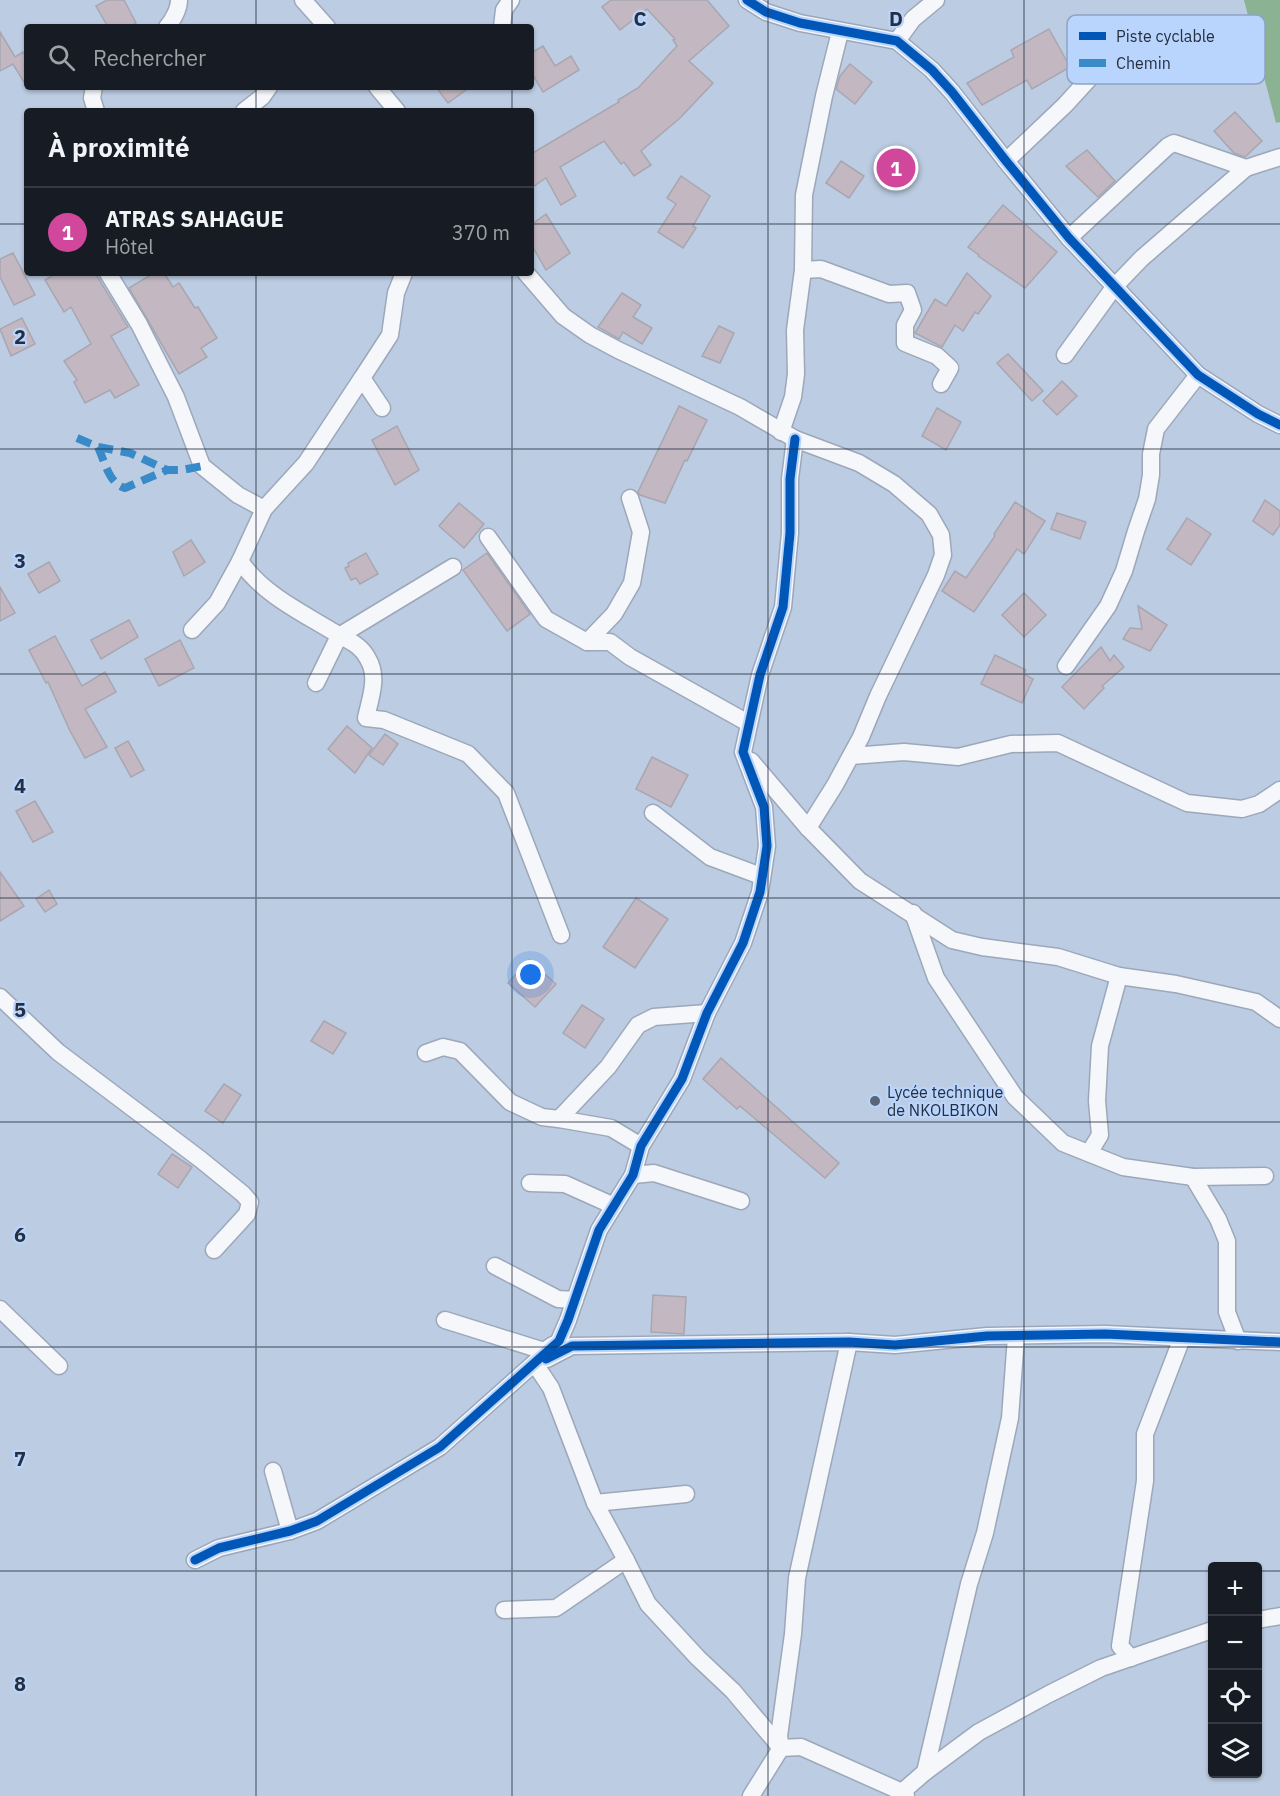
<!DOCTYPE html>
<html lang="fr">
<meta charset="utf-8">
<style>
body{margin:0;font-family:"IBM Plex Sans",sans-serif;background:#242831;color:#f1f3f6}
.controls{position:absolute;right:18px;bottom:18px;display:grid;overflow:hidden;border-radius:6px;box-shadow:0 2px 4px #0004}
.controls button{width:54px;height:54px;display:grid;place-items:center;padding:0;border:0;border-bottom:2px solid #363941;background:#171b24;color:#f1f3f6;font:30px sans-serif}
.you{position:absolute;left:531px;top:975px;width:21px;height:21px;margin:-15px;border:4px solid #fff;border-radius:50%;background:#1a73e8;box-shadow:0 0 0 9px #1a73e833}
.badge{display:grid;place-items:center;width:39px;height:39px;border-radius:50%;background:#b45309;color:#fff;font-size:20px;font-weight:700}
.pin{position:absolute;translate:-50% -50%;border:3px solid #fff;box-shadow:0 2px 6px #0006}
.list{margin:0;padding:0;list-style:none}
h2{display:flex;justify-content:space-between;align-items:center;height:78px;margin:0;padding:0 24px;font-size:26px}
h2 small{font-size:20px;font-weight:400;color:#9ea1a6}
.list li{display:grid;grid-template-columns:39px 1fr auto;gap:18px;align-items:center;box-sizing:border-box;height:90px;padding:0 24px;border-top:2px solid #363941}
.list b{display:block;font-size:22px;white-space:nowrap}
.list p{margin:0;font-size:20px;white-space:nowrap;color:#9ea1a6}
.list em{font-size:20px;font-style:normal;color:#9ea1a6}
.icon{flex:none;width:33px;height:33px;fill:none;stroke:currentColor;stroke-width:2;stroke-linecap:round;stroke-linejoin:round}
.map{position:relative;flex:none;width:1280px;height:1796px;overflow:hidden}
.search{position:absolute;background:#171b24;box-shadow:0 2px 4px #0004;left:24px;top:24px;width:510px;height:66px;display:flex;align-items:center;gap:15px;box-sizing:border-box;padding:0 21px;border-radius:6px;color:#9ea1a6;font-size:22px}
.panel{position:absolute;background:#171b24;box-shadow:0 2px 4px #0004;left:24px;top:108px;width:510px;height:168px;border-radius:6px}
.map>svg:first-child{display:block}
</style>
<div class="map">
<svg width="1280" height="1796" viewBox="0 0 1280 1796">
<rect width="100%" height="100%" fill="#bccce2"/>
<polygon fill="#8cb294" points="1244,0 1280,0 1280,122 1276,123"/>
<g fill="#c3b8c2" stroke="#a8a6b0" stroke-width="1.5">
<polygon points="107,0 124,0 136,23 129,27 108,27 96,6"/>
<polygon points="611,0 707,0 729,26 689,61 713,83 680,118 641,151 651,165 634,176 624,162 621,164 604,141 560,167 576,196 561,205 546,178 531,188 531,154 619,102 618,100 638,88 677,46 673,40 675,39 647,9 620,30 602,7"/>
<polygon points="1049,29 1070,67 1032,89 1027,80 982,105 967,83 1014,57 1011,50"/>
<polygon points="0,32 15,57 23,52 27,59 27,87 13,64 0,71"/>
<polygon points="543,46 555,66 571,56 579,70 543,92 531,72 531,53"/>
<polygon points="850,64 872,82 855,104 836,89 840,76"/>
<polygon points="436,87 470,87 448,103"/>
<polygon points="1235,112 1262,141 1245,157 1234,153 1214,131"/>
<polygon points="1087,150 1115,181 1098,197 1066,166"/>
<polygon points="841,161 864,176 849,198 826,183"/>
<polygon points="681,176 710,196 693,226 696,228 683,248 658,232 676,204 667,198"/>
<polygon points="1003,205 1057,252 1025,288 978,256 979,255 968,247"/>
<polygon points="546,214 570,253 546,270 531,244 531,225"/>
<polygon points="13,253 35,295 14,305 0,277 0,259"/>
<polygon points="57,273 95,273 128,327 111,336 139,385 115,398 110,390 85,403 74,382 77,380 64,361 91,344 71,307 64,312 45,280"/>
<polygon points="154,273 164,273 173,287 179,283 195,308 198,307 217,338 201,348 207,357 179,374 129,288"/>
<polygon points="967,273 991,296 978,314 975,312 963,331 955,325 942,347 915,333 935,299 946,306"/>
<polygon points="622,293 641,305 633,317 652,328 642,344 623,332 619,339 598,327"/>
<polygon points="22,318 35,344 11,356 0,329"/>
<polygon points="719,326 734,333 720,363 702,356"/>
<polygon points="1008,354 1043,391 1032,401 997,363"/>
<polygon points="1062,381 1077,396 1057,415 1043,401"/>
<polygon points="679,406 707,420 687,461 685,460 665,503 640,495 638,492"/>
<polygon points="937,408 961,422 946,450 922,436"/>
<polygon points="397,426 419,470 395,485 372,440"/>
<polygon points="1265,500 1280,511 1280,525 1273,535 1253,521"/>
<polygon points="1015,502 1045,521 1024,554 1017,549 974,612 942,591 955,571 966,578 995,536 994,534"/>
<polygon points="459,503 484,524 464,548 439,526"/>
<polygon points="1057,513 1086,522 1080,539 1051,529"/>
<polygon points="1187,518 1211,534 1191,565 1167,549"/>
<polygon points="191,540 205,562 184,576 173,552"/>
<polygon points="366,553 378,574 360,584 356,578 351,580 345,568 349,566 348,563"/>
<polygon points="487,553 530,614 507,631 463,570"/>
<polygon points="49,562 60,581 39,593 28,574"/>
<polygon points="0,587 15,613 0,621"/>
<polygon points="1024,593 1046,615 1024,637 1002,615"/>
<polygon points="1138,606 1167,625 1150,651 1123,639 1130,628 1142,629"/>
<polygon points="129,620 138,637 101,659 91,640"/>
<polygon points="55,636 82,686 105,672 116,692 85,709 107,747 85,758 70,731 48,682 46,683 29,650"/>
<polygon points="180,640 194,668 159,686 145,659"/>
<polygon points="1101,647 1110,661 1114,655 1124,667 1102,686 1104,688 1084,709 1062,687"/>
<polygon points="995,655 1026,670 1024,674 1033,679 1022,703 981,684"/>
<polygon points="347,726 372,748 355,773 328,749"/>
<polygon points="385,734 398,744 383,765 369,755"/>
<polygon points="128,741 144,770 131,777 115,748"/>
<polygon points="652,757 688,775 671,807 636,789"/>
<polygon points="35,801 53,832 33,842 16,811"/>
<polygon points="0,872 24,906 0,921"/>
<polygon points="49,890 57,904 45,912 36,899"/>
<polygon points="636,898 668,919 635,968 603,947"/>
<polygon points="529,960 556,984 535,1007 508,983"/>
<polygon points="582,1005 604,1019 585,1048 563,1033"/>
<polygon points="324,1021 346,1033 333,1054 311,1041"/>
<polygon points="721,1058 839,1163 825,1178 740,1106 737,1109 703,1079"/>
<polygon points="224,1084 241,1095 223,1123 205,1111"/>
<polygon points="172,1154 192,1167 178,1188 158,1174"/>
<polygon points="653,1295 686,1297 684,1334 651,1332"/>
</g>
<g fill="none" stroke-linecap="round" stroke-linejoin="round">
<g stroke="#9ca8ba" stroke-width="19">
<g id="street">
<polyline points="303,0 327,27"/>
<polyline points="747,0 766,12 800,23 897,41 932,70 952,92 1006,161 1069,238 1198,375 1258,414 1280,425"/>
<path d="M167 27C173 20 179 9 179 0"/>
<polyline points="502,27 504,10 511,0"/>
<polyline points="897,41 913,19 936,0"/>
<polyline points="94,87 92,98 96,111"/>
<polyline points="377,87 397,111"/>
<polyline points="244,111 262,97 269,87"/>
<polyline points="1006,161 1065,105 1108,58"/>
<polyline points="1069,238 1168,146 1174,143 1246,168"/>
<polyline points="803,270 821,269 889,294 907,293 913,310 905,325 905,343 937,356 950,368 941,384"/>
<polyline points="108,273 139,324 176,397 202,466 238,495 264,509"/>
<polyline points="526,273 563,316 590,335 618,350 740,407 795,439 859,463 894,484 929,514 941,535 943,555 936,575 878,696 861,737 835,785 808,828"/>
<polyline points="1065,355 1115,286 1142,258 1246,168 1280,157"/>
<polyline points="382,408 362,378 390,335 396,293 404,273"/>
<polyline points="781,432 793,397 796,374 795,330 803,270 804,195 824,96 840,32"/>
<polyline points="488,537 546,619 587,642 610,642 630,657 748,723"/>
<path d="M240 561C263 594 299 611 332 631 346 640 360 643 368 659 379 677 370 699 366 718L384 720 468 754 506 793 561 935"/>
<polyline points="192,630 217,603 240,561 264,509 306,463 362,378"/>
<polyline points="587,642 614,614 632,583 641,532 630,498"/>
<polyline points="1066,666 1108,606 1124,571 1136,531 1147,499 1151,475 1151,454 1156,429 1198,375"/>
<polyline points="316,683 339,636 453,567"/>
<polyline points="851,756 904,752 958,757 1011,744 1058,743 1187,803 1242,809 1259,804 1280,790"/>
<polyline points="751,761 808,828 860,881 952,940 982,947 1058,957 1119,976 1176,984 1256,1002 1280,1019"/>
<polyline points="653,813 710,857 761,876"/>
<polyline points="913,913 936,978 1015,1097 1063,1143 1123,1167 1193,1177 1265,1176"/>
<polyline points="0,997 58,1052 200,1159 243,1194 250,1202 247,1214 214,1250"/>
<polyline points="426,1053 443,1047 460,1051 510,1102 542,1117 559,1119 608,1067 638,1025 654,1017 707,1013"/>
<polyline points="559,1119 611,1128 641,1146"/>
<polyline points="1089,1153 1100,1135 1097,1101 1100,1046 1119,976"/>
<polyline points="633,1175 654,1173 741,1201"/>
<polyline points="1193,1177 1218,1219 1227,1241 1227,1312 1238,1341"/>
<polyline points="530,1183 565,1184 614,1206"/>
<polyline points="495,1266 558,1299 575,1300"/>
<polyline points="0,1309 59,1366"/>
<polyline points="445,1320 544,1351 553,1345"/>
<polyline points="547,1359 572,1346 849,1342 895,1345 987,1336 1105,1334 1280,1342"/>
<polyline points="535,1364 551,1388 595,1503 626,1560 648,1604 698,1658 733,1691 781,1748"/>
<polyline points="273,1471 290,1531"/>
<polyline points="595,1503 686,1494"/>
<polyline points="195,1560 219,1548 290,1531 317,1521 440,1447 559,1341 568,1320 599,1230 633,1175 641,1146 682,1079 707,1013 743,943 760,892 767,846 764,807 743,752 760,675 783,607 790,533 790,479 795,439"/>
<polyline points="504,1610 556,1608 626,1560"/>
<polyline points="1258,1620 1280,1616"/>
<polyline points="1131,1658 1120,1646 1145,1481 1145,1434 1182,1338"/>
<polyline points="781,1748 801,1747 902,1792 906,1796"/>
<polyline points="925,1772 969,1584 985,1533 1010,1418 1016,1337"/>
<polyline points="902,1792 925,1772 979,1732 1049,1694 1101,1668 1212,1630"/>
<polyline points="751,1796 781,1748 779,1736 793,1634 797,1578 849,1342"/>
</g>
</g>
<use href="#street" stroke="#f5f7fb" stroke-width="16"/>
<g stroke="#388ac8" stroke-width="8" stroke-dasharray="15 8" stroke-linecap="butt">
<polyline points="77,438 98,447 130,453 167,470 182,470 202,466"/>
<path d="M98 447C105 462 109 484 125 488L167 470"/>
</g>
<g stroke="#b9d5fe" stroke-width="13">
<g id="cycleway">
<polyline points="747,0 766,12 800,23 897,41 932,70 952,92 1006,161 1069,238 1198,375 1258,414 1280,425"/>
<polyline points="546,1359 572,1346 849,1342 895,1345 987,1336 1105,1334 1280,1342"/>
<polyline points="195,1560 219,1548 290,1531 317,1521 440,1447 559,1341 568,1320 599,1230 633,1175 641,1146 682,1079 707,1013 743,943 760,892 767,846 764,807 743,752 760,675 783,607 790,533 790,479 795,439"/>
</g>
</g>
<use href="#cycleway" stroke="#0057b8" stroke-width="9"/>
</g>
<path fill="none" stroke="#252f3f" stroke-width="1.5" stroke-opacity="0.55" d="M256 0V27M512 0V27M768 0V1796M1024 0V1796M256 87V111M512 87V111M0 224H27M531 224H1280M256 273V1796M512 273V1796M0 449H1280M0 674H1280M0 898H1280M0 1122H1280M0 1347H1280M0 1571H1212M1258 1571H1280"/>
<circle fill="#5a6678" stroke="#b9d5fe" stroke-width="2" cx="875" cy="1101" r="6"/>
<g text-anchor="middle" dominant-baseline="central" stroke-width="4.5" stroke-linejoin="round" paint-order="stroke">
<g font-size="16" fill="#252f3f" stroke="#b9d5fe" text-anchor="start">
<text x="887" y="1092">Lycée technique<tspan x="887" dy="18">de NKOLBIKON</tspan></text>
</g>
</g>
<rect x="1067" y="15" width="198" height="69" rx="9" fill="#b9d5fe" stroke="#8da3c5" stroke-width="1.5"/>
<rect x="1079" y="32" width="27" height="8" fill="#0057b8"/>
<rect x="1079" y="59" width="27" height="8" fill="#388ac8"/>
<g font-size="16" fill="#252f3f">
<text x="1116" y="42">Piste cyclable</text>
<text x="1116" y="69">Chemin</text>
</g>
<g font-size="20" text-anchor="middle" font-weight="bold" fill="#252f3f" stroke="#b9d5fe" stroke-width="4.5" stroke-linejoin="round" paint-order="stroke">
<text x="640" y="26">C</text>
<text x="896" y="26">D</text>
<text x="20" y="344">2</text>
<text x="20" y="568">3</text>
<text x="20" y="793">4</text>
<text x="20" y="1017">5</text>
<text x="20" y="1242">6</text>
<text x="20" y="1466">7</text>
<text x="20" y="1691">8</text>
</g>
</svg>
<div class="controls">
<button>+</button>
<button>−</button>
<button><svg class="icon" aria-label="locate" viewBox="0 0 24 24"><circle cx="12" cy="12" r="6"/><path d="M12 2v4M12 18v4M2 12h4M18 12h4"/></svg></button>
<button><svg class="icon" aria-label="layers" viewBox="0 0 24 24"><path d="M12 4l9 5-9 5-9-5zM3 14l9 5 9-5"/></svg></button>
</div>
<div class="you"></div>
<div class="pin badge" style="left:896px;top:168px;background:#d1479c">1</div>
<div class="search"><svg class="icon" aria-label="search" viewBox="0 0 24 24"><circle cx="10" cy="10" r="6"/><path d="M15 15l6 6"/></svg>Rechercher</div>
<section class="panel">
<h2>À proximité<small></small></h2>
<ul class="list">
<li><span class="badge" style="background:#d1479c">1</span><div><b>ATRAS SAHAGUE</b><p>Hôtel</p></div><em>370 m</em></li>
</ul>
</section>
</div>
